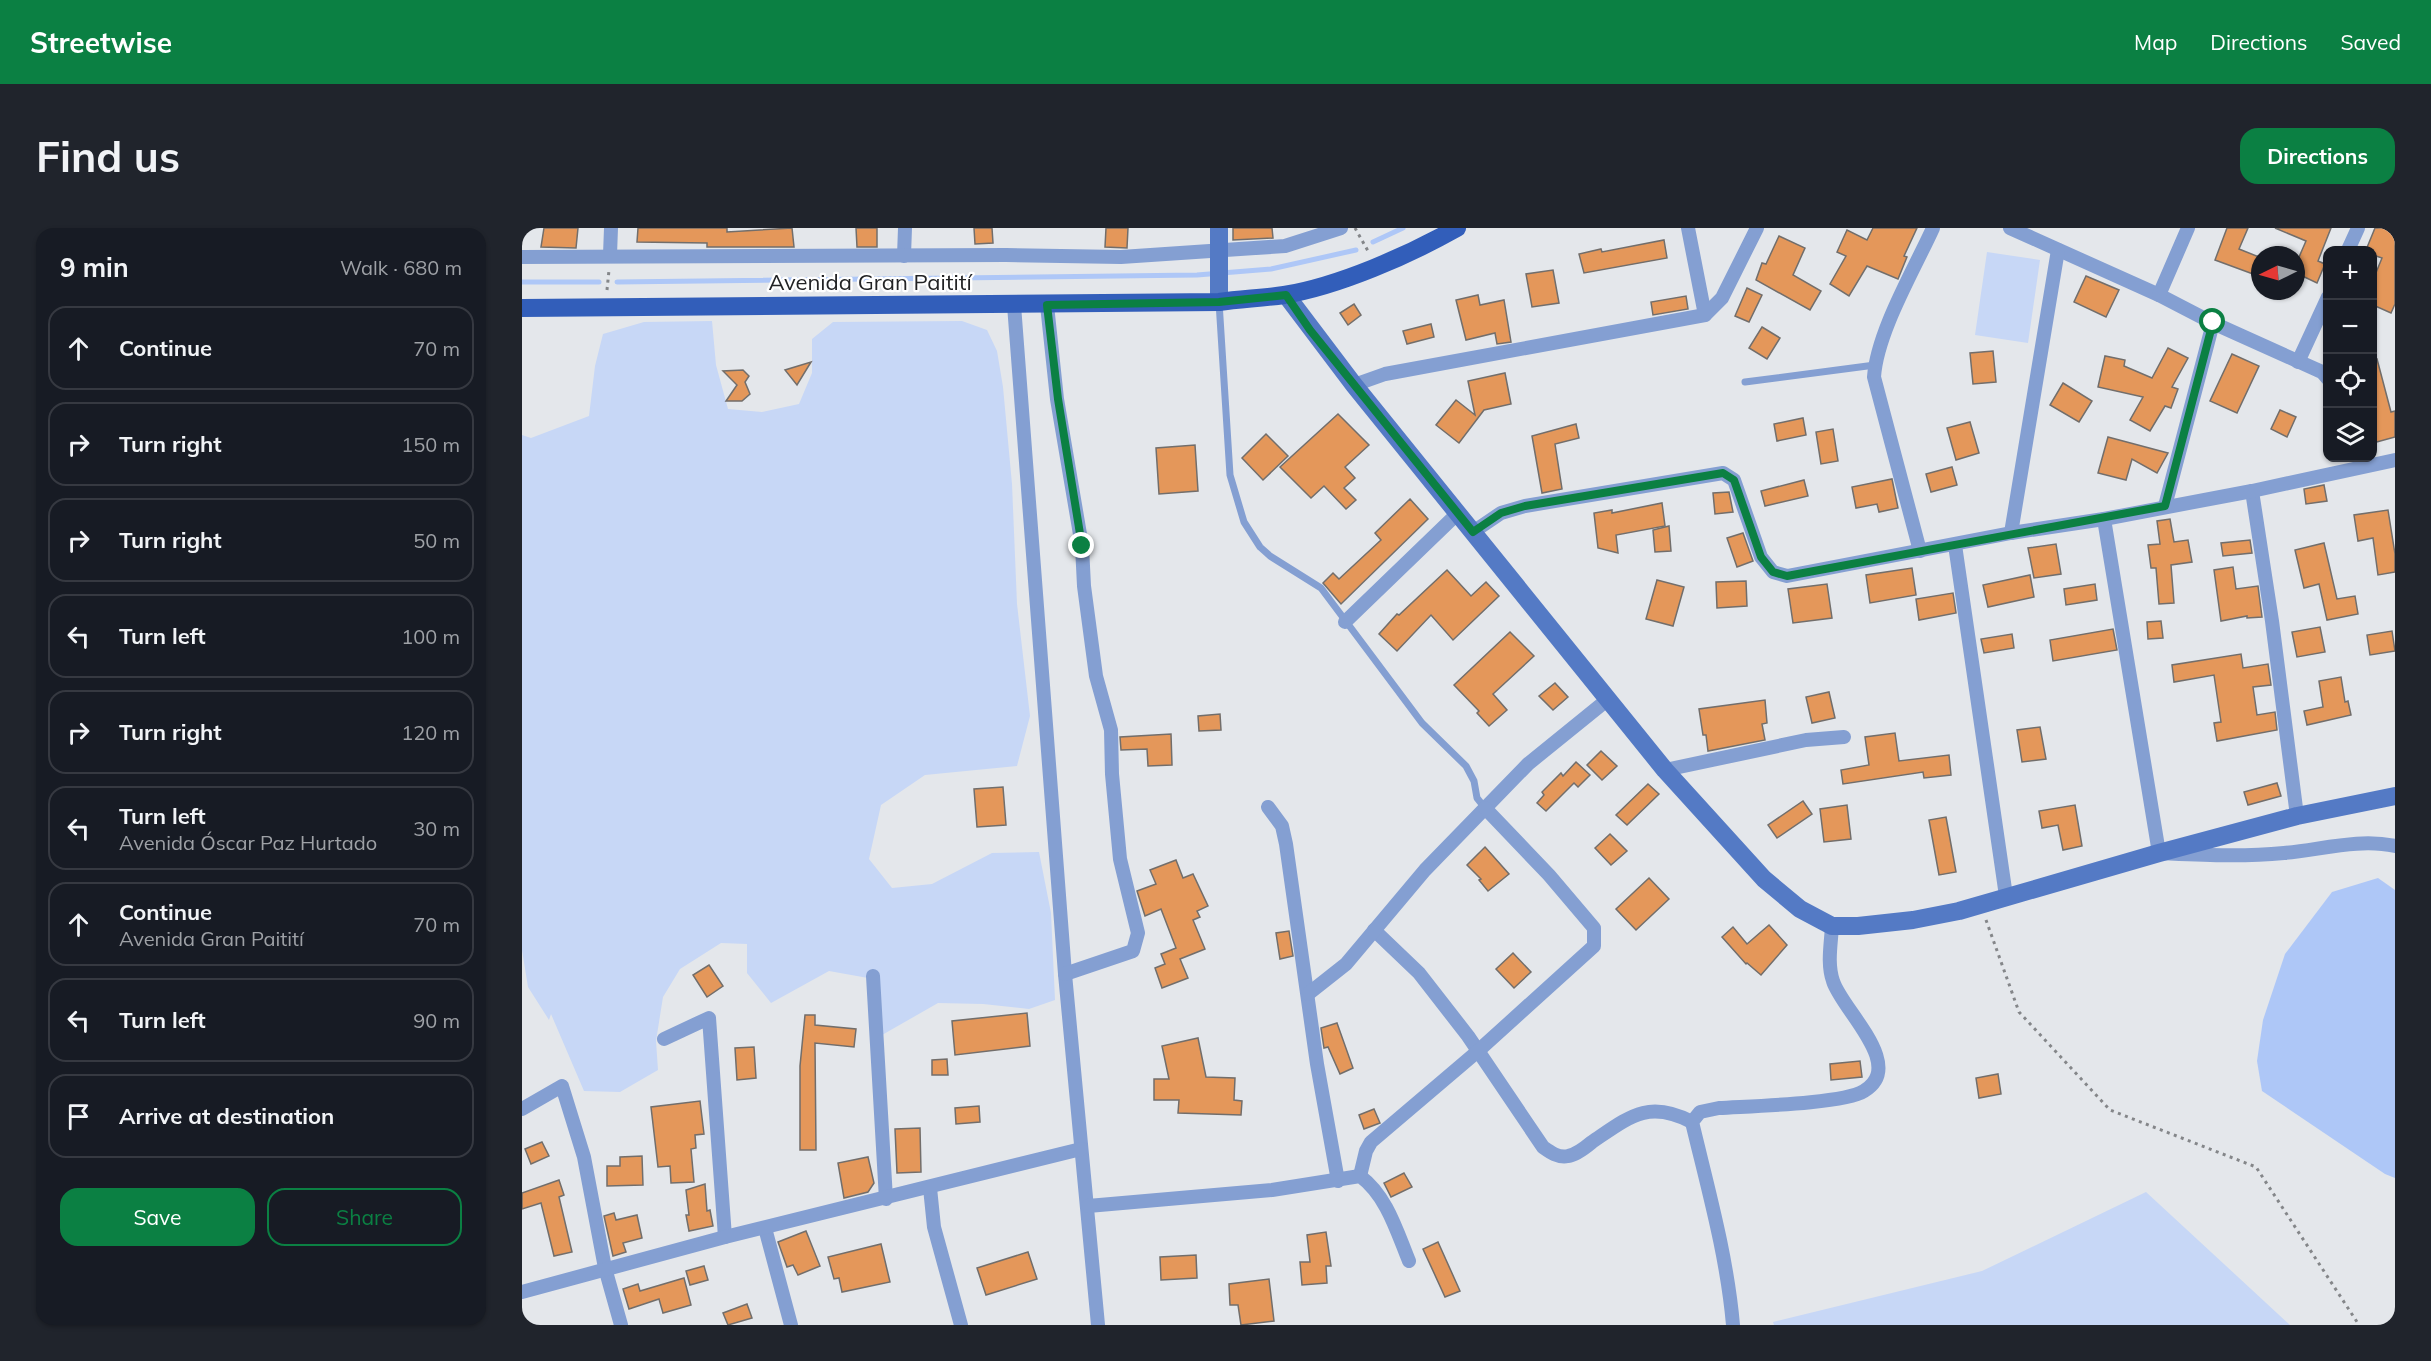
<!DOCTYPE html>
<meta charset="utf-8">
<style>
body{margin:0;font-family:Mulish,sans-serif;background:#20242c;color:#f1f3f6}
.controls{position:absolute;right:18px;top:18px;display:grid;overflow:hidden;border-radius:12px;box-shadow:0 2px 4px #0004}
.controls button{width:54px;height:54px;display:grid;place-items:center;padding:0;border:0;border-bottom:2px solid #363941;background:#171b24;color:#f1f3f6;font:30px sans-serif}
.compass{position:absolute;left:1729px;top:18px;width:54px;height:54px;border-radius:50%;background:#171b24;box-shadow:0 2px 4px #0004;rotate:265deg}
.stop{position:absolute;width:18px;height:18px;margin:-14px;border:4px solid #0b8043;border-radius:50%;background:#fff}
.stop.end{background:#0b8043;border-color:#fff;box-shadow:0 2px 6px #0008}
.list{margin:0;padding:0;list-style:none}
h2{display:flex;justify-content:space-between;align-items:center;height:78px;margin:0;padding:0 24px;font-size:26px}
h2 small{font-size:20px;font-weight:400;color:#9ea1a6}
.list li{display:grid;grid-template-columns:39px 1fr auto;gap:18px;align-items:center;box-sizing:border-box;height:84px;margin:0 12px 12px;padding:0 12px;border:2px solid #363941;border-radius:18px}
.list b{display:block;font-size:22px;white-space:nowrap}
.list p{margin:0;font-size:20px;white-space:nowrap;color:#9ea1a6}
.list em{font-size:20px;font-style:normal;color:#9ea1a6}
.actions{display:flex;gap:12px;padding:18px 24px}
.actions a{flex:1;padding:14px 0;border:2px solid #0b8043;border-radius:18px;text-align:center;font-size:21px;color:#0b8043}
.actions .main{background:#0b8043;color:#fff}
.icon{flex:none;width:33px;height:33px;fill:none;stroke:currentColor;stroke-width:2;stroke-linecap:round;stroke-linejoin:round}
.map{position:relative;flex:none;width:1873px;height:1097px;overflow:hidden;border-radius:18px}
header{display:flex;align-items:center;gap:36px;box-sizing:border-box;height:84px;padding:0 30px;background:#0b8043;color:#fff}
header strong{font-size:28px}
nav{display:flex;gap:33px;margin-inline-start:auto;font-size:21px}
.intro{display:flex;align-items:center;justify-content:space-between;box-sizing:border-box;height:144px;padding:0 36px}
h1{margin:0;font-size:42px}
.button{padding:15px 27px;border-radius:18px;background:#0b8043;color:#fff;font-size:21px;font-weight:700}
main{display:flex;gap:36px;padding:0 36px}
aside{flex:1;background:#171b24;border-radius:18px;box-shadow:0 2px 4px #0004}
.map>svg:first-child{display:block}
</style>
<header>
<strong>Streetwise</strong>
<nav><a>Map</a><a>Directions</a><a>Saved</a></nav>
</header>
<div class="intro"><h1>Find us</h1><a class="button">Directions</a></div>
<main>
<aside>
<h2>9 min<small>Walk · 680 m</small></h2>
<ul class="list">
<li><svg class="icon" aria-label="ahead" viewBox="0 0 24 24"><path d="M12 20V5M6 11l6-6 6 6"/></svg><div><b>Continue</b></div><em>70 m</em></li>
<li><svg class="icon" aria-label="right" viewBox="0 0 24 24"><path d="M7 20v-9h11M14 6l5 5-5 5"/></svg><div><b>Turn right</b></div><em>150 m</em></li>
<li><svg class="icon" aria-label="right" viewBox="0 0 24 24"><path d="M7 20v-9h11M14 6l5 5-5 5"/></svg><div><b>Turn right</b></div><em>50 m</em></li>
<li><svg class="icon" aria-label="left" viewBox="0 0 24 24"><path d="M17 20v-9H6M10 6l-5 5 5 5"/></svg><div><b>Turn left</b></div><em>100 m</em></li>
<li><svg class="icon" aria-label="right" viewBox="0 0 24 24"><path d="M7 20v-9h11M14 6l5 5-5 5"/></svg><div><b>Turn right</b></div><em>120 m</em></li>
<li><svg class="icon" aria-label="left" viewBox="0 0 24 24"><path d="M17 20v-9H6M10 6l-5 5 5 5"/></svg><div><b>Turn left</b><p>Avenida Óscar Paz Hurtado</p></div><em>30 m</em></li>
<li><svg class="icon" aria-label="ahead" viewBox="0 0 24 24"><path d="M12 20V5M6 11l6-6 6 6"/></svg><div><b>Continue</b><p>Avenida Gran Paitití</p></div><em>70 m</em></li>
<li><svg class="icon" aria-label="left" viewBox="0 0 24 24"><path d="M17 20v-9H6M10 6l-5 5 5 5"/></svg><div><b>Turn left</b></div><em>90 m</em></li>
<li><svg class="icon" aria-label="arrive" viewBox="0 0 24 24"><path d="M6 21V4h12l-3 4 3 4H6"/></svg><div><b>Arrive at destination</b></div></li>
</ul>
<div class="actions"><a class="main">Save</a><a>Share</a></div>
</aside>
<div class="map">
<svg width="1873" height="1097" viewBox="0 0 1873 1097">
<rect width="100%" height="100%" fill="#e4e7eb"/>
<g fill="#c7d7f6">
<polygon points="1465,24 1518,32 1506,115 1453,107"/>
<polygon points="190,93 194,137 206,181 240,184 277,176 290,145 290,111 311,94 440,93 465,102 475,123 481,159 490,256 495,376 508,488 495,538 403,547 359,577 347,631 370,660 410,656 470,625 517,624 529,685 533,772 507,781 461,776 416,775 360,807 346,750 307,743 249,775 225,745 225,716 199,715 158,741 141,769 134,813 136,842 98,864 62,863 29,786 27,792 6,759 0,722 0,207 9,210 67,188 73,138 81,106 122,94"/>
<polygon points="1624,964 1768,1097 1252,1097 1251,1094 1460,1043"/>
</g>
<polygon fill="#aec7f7" points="1856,650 1873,662 1873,950 1863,946 1740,863 1735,833 1741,792 1763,726 1810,664"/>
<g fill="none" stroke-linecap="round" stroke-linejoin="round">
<g stroke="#aec7f7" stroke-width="5">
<polyline points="851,14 881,0"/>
<polyline points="0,54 77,54"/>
<polyline points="95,54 675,47 749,41 834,22"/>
</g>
</g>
<g fill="#e4975a" stroke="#726e6b" stroke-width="1.5">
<polygon points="22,0 56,0 54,20 19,19"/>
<polygon points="116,0 205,0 205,4 270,0 272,19 185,19 185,15 115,14"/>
<polygon points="334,0 355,0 355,19 335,19"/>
<polygon points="452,0 470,0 471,15 453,16"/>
<polygon points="584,0 606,0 605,20 583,19"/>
<polygon points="711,0 750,0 751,10 711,12"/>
<polygon points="1351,0 1395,0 1382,28 1385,29 1376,51 1345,38 1327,68 1308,56 1324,28 1315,24 1325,2 1345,12"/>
<polygon points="1705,0 1726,0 1717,21 1737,29 1731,46 1693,32"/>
<polygon points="1753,0 1809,0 1796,33 1803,36 1795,55 1774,45 1774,36 1784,13"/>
<polygon points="1853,0 1873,0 1873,76 1869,85 1851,77 1851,52 1860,30 1851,27 1851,22 1844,22"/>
<polygon points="1257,8 1283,20 1271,47 1299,63 1288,82 1234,52 1240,35 1244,36"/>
<polygon points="1142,12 1145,30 1062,45 1057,26 1079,21 1080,24"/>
<polygon points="1031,42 1037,75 1010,79 1004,46"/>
<polygon points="1564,48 1597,62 1584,89 1552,74"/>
<polygon points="1225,60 1240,67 1227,94 1213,88"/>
<polygon points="956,67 958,77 982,72 989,114 975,116 973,105 944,112 934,72"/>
<polygon points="1164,68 1166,81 1131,87 1129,74"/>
<polygon points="832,76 839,87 826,97 818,85"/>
<polygon points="909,96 912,109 885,116 881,103"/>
<polygon points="1240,99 1258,110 1245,131 1227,120"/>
<polygon points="1646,120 1666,130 1650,159 1656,161 1649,180 1643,178 1628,203 1608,192 1621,169 1576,159 1583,128 1603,132 1602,138 1630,150"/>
<polygon points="1471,123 1474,154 1451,156 1448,125"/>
<polygon points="1710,126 1737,138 1715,185 1688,173"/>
<polygon points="1855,131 1869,184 1873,183 1873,209 1851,215 1851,132"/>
<polygon points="289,134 275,157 263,142"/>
<polygon points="221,142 227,148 223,154 228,166 220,173 204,173 215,157 201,143"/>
<polygon points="983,145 989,176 962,182 937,215 914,197 934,172 953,187 946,153"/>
<polygon points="1541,155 1570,173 1557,194 1528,177"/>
<polygon points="1758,182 1774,189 1765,209 1749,201"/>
<polygon points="816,186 847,217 823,239 833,250 822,260 834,272 824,281 802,258 789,270 758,239"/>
<polygon points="1281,190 1284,207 1255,213 1252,196"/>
<polygon points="1448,194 1457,225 1434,232 1425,200"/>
<polygon points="1054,196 1057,210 1033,216 1040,261 1020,265 1010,208"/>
<polygon points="1311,201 1316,233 1299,236 1294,204"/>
<polygon points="744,206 766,228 741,252 720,230"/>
<polygon points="1586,209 1646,225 1635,245 1610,231 1604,252 1576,245"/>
<polygon points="673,217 676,263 637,266 634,220"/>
<polygon points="1430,239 1435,257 1409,264 1404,246"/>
<polygon points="1370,251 1376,280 1357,284 1355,276 1334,280 1330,259"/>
<polygon points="1282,252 1286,268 1243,278 1239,263"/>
<polygon points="1802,257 1805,273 1784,276 1782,261"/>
<polygon points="1207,264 1211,284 1193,286 1191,265"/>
<polygon points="888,271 906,291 819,376 801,355 811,345 817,351 859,312 853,305"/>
<polygon points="1140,275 1143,298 1094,307 1096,325 1076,320 1072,285 1090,282 1090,285"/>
<polygon points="1866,282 1873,326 1873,344 1856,347 1851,310 1836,313 1832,287"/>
<polygon points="1648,291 1652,314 1666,312 1670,334 1649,337 1652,375 1637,376 1634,340 1629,340 1626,317 1638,316 1635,293"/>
<polygon points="1147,298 1149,323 1133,324 1131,302"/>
<polygon points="1221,305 1231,333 1215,339 1205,310"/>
<polygon points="1728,312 1730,325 1701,328 1699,315"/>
<polygon points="1802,315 1815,371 1833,368 1836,386 1805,392 1797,356 1782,360 1773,322"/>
<polygon points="1534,316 1539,346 1512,350 1506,320"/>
<polygon points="1711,339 1714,361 1736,358 1740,389 1725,390 1725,388 1699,393 1692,342"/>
<polygon points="1390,340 1394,367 1348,375 1344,347"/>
<polygon points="925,342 949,368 964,354 977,368 931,412 909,387 875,423 857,406 875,386 877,387"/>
<polygon points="1508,347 1512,369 1466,379 1461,357"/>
<polygon points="1135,352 1162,359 1151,398 1124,391"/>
<polygon points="1224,353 1225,378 1195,380 1194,354"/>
<polygon points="1305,356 1310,390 1271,395 1266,361"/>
<polygon points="1573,356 1575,372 1544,377 1542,361"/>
<polygon points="1431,365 1434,385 1397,392 1394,371"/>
<polygon points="1639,393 1641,410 1626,411 1625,394"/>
<polygon points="1798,399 1803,424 1775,429 1770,404"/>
<polygon points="1591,401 1595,422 1531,433 1528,412"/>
<polygon points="1870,403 1873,423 1848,427 1845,407"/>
<polygon points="988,404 1012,428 971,466 985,482 967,498 955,485 957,483 932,457"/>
<polygon points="1490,406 1492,420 1462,425 1459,411"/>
<polygon points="1719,426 1721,440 1746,436 1749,457 1731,459 1735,487 1753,484 1755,502 1695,513 1692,495 1699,494 1692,447 1652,454 1650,437"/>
<polygon points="1819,449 1823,474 1826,473 1829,487 1785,497 1782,483 1801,479 1797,453"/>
<polygon points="1033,455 1046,469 1031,482 1017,468"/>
<polygon points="1307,464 1313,490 1290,495 1284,469"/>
<polygon points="1243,472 1245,495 1240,496 1243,512 1186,523 1184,507 1181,507 1177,481"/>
<polygon points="698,486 699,502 677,503 676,488"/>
<polygon points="1518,499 1524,531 1500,534 1495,502"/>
<polygon points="1373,505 1377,533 1427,527 1429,547 1402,550 1401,544 1321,556 1319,542 1347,537 1343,509"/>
<polygon points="649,506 650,537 626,538 625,521 599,522 598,509"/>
<polygon points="1079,523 1095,538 1080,552 1065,537"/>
<polygon points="1054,534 1068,547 1056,559 1052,555 1024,583 1015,575 1022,567 1020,564 1039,545 1041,548"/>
<polygon points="1755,555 1759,568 1726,577 1722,564"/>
<polygon points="1126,556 1137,566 1105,597 1094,587"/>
<polygon points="481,559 484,597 455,599 452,561"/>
<polygon points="1281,573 1290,586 1255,610 1246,597"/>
<polygon points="1325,577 1329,611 1302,614 1298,581"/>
<polygon points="1553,577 1560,618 1541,622 1536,597 1520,600 1517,583"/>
<polygon points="1424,589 1434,644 1417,647 1407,592"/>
<polygon points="1088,606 1105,623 1089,637 1073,620"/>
<polygon points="963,619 987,646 966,663 957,652 959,651 945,637"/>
<polygon points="654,632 661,650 671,646 686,678 675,683 678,689 671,692 683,721 658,731 666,750 640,760 633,740 643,736 639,726 654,720 639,681 623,688 615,663 634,656 628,642"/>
<polygon points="1127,650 1147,671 1114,702 1094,681"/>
<polygon points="1247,697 1265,717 1239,747 1225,735 1224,736 1200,709 1211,699 1225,716"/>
<polygon points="767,703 771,728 758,731 754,705"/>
<polygon points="991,725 1009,744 992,760 974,741"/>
<polygon points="187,737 201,758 185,769 171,747"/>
<polygon points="505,785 508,818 433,827 430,793"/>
<polygon points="283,787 293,787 293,797 334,801 332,819 293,815 294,922 278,922 278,838"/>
<polygon points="815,795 831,840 818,846 806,819 802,820 799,800"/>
<polygon points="676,810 684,849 713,850 712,872 720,873 719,887 656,885 657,872 632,872 632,851 647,851 640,818"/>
<polygon points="232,819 234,850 215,852 213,820"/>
<polygon points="425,831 426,847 410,847 410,832"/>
<polygon points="1338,833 1340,849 1309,852 1308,836"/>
<polygon points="1476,846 1479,866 1457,870 1454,850"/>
<polygon points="178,873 182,906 173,907 174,920 169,921 172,954 149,955 148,938 136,939 129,879"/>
<polygon points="457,878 458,894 434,896 433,880"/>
<polygon points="852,881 858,895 842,901 837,887"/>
<polygon points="398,900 399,944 375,945 373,901"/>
<polygon points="20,914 27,928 9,936 3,921"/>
<polygon points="120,928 121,957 85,958 85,938 98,938 98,929"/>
<polygon points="346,929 352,955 346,964 322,970 316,935"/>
<polygon points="882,945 890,959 869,969 862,955"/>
<polygon points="37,952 42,967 37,969 50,1024 32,1028 19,975 0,981 0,965"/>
<polygon points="183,956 185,983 188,982 191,998 167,1003 164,987 167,987 164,962"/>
<polygon points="92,985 94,992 115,987 120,1010 101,1015 104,1024 91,1028 82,988"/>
<polygon points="284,1003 298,1038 276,1047 271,1037 265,1039 256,1014"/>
<polygon points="804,1004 809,1038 804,1038 805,1055 780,1057 778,1034 788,1034 785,1007"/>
<polygon points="916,1014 938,1063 923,1069 901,1021"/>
<polygon points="359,1016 368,1054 320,1064 317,1050 312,1051 306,1029"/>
<polygon points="506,1024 515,1051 464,1067 455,1040"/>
<polygon points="674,1027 675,1050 639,1052 638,1029"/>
<polygon points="182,1038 186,1052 168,1057 164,1043"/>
<polygon points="162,1050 169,1077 141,1085 137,1071 107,1081 101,1061 116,1056 118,1063"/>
<polygon points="747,1051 752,1093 719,1097 716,1077 708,1077 707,1056"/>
<polygon points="225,1076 230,1090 206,1097 201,1085"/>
</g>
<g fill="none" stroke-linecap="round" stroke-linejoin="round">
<g stroke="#848689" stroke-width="3" stroke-dasharray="3 4.5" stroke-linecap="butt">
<polyline points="833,0 846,23"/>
<polyline points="85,62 87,42"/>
<polyline points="1464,692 1497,784 1588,882 1734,939 1837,1097"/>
</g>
<g stroke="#849fd2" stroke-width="7">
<polyline points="697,74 708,247 722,294 738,319 748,328 799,360 900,495 944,538 952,553 955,570 963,580"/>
<polyline points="1223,154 1353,137"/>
</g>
<g stroke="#849fd2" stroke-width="14">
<polyline points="1166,0 1183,87"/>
<polyline points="1488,0 1637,67 1691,95 1800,144 1806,151"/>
<polyline points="1826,22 1836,0"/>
<polyline points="88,27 89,0"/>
<polyline points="382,28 383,0"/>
<polyline points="0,29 484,27 599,29 763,18 819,0"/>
<polyline points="1637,67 1666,0"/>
<polyline points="492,77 543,746 576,1097"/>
<polyline points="525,77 535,171 560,318 562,358 574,448 589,502 590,546 598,631 616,705 611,723 543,746"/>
<polyline points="1776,134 1806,69"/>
<polyline points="832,157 863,146 1183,87 1200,70 1235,0"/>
<polyline points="1730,263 1750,393 1775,588"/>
<polyline points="1643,278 1691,95"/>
<path d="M1582 291 1637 625C1679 627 1720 629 1762 625 1798 622 1837 610 1873 618"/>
<polyline points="951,304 979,285 1003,278 1201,245 1212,252 1239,329 1251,344 1265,348 1489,305 1582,291 1730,263 1873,232"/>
<polyline points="1489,305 1536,22"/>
<polyline points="1433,317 1484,668"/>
<path d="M1398 323 1352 149C1355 104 1392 42 1411 0"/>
<polyline points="823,394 936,285"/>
<polyline points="1143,542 1284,512 1322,509"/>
<polyline points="746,579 760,598 764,616 795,836 816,953"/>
<path d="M852 702 897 745 946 808 1021 919C1028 924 1036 930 1046 928 1054 927 1064 919 1070 914 1107 889 1126 871 1170 894"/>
<polyline points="351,748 364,971"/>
<polyline points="786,766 824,736 903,642 1006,536 1085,472"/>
<polyline points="142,811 187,790 203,1009"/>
<polyline points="0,881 40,858 62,929 83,1040 99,1097"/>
<polyline points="838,948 844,923 849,914 956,823 1072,718 1072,700 1027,647 963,580"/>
<polyline points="408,960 412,999 439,1097"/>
<path d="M566 978 750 962 838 948C865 968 875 1004 887 1033"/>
<polyline points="243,1000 269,1097"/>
<polyline points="0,1064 203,1009 559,921"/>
<path d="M1211 1097C1205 1028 1186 961 1170 894L1178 884 1197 880C1227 878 1321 876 1342 863 1385 837 1319 781 1311 753 1305 736 1309 716 1310 698"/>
</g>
<g stroke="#547ac5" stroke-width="18">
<polyline points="697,0 697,74"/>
<polyline points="764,67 832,157 1143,542 1242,651 1278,681 1310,698 1336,698 1391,692 1437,683 1637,625 1775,588 1873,568"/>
</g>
<path stroke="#325eba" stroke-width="18" d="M0 80 697 74C719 71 741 70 762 67 817 58 887 27 935 0"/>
</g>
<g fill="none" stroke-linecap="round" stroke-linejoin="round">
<polyline stroke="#0b8043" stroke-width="8" points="560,318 536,171 525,77 697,74 764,67 788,102 951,304 979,285 1003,278 1201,245 1212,252 1239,329 1251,344 1265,348 1643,278 1691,94"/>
</g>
<g text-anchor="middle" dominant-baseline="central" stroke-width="4.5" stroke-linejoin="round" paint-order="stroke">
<g font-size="22" fill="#222325" stroke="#fff">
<text x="348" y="54">Avenida Gran Paitití</text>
</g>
</g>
</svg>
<div class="controls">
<button>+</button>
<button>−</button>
<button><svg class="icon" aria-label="locate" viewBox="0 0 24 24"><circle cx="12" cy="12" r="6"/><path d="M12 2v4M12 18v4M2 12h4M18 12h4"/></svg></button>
<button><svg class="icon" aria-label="layers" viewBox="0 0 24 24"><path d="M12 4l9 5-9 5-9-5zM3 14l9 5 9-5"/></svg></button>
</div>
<svg class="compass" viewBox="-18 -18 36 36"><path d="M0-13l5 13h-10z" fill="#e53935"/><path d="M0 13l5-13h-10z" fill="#9ea1a6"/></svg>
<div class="stop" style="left:1691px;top:94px"></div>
<div class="stop end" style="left:560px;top:318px"></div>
</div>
</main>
